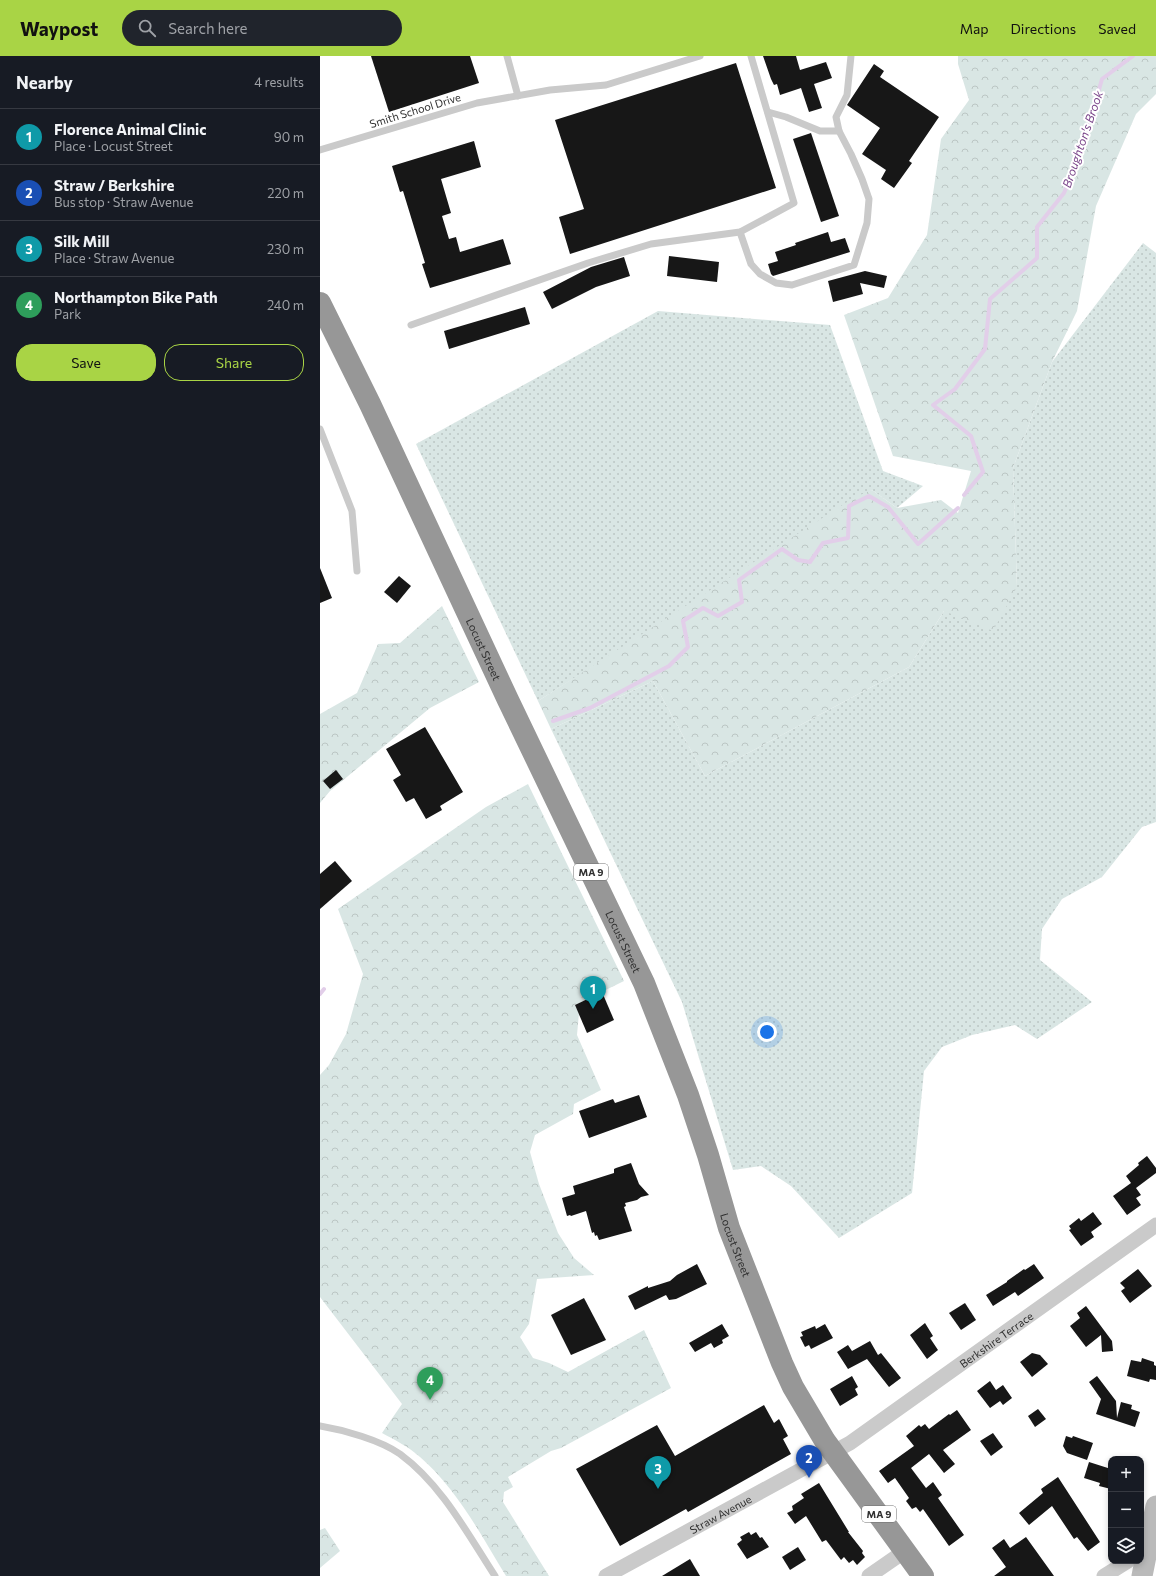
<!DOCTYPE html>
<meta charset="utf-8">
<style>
body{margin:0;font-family:Commissioner,sans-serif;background:#20242c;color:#f1f3f6}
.controls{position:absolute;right:12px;bottom:12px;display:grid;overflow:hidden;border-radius:8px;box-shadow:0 2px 6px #0003}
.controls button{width:36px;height:36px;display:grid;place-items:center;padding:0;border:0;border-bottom:1px solid #363941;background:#171b24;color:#f1f3f6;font:20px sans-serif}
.you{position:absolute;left:447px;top:976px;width:14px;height:14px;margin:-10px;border:3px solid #fff;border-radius:50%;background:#1a73e8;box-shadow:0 0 0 6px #1a73e833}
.badge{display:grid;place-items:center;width:26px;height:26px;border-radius:50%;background:#a9d445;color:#fff;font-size:13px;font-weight:700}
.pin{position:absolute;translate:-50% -33px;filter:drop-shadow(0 1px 2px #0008)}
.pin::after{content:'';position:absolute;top:21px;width:14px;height:12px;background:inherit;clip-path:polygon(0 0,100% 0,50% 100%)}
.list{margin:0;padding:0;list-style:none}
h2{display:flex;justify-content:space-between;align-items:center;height:52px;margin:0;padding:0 16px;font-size:17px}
h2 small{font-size:13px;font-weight:400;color:#9ea1a6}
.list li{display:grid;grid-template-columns:26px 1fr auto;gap:12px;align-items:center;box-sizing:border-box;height:56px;padding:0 16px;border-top:1px solid #363941}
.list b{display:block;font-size:15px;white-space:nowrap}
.list p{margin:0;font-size:13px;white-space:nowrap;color:#9ea1a6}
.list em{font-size:13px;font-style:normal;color:#9ea1a6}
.actions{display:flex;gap:8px;padding:12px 16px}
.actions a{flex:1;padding:9px 0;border:1px solid #a9d445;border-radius:16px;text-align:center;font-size:14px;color:#a9d445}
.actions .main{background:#a9d445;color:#111}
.icon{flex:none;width:22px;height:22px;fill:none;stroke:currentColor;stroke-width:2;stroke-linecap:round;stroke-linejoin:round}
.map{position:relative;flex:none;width:836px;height:1520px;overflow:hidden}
header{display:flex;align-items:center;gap:24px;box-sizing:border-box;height:56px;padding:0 20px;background:#a9d445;color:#111}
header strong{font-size:19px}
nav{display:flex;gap:22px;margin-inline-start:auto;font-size:14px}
.search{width:280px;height:36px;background:#20242c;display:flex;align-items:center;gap:10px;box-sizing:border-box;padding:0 14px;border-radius:22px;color:#9ea1a6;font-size:15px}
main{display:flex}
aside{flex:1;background:#171b24}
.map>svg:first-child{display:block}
</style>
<header>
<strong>Waypost</strong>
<div class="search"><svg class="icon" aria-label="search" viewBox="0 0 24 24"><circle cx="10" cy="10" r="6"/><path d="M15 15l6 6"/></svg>Search here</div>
<nav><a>Map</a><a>Directions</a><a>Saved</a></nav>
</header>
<main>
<aside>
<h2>Nearby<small>4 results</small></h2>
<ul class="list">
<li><span class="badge" style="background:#0f9aa8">1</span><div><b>Florence Animal Clinic</b><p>Place · Locust Street</p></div><em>90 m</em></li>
<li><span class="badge" style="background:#1a4fb4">2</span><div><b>Straw / Berkshire</b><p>Bus stop · Straw Avenue</p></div><em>220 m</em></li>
<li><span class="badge" style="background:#0f9aa8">3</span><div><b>Silk Mill</b><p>Place · Straw Avenue</p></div><em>230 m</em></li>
<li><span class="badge" style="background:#2e9e5b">4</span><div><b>Northampton Bike Path</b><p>Park</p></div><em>240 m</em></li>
</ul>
<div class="actions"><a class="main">Save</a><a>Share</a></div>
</aside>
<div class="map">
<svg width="836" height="1520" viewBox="0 0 836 1520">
<defs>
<pattern id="green-dots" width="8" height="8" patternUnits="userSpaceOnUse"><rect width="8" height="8" fill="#d9e6e4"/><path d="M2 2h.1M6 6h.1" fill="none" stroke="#bbc6c4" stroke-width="1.8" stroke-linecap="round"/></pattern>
<pattern id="forest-crowns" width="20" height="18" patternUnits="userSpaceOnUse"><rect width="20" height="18" fill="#d9e6e4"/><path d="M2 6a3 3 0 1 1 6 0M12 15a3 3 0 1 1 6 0" fill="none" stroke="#bbc6c4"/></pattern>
</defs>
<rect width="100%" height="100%" fill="#fff"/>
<g fill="url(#green-dots)">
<polygon points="823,187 836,197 836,766 822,771 782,821 742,843 722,873 720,904 772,946 717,983 695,969 652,979 622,991 604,1015 592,1137 519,1182 471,1130 441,1110 413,1114 362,946 231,673 333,625 385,720 589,611 624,555 697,531 693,412 732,306"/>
<polygon points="338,255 510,269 563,415 603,430 577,452 552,434 218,645 96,388"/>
</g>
<g fill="url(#forest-crowns)">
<polygon points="638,0 836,0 836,38 816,58 776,150 757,255 732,306 693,412 697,531 673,575 624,555 589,611 385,720 333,625 231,673 218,645 535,441 552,434 577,452 621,444 638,457 651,415 573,400 524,259 568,242 607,179 621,83 649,44 638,8"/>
<polygon points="122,550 159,626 110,652 10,735 0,747 0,658 37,637 58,588 80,587"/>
<path d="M208 728 304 925 255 949 259 957 257 979 281 1034 254 1048 253 1058 215 1079 210 1096 219 1128 238 1177 254 1202 274 1219 217 1223 209 1268 200 1281 213 1302 229 1307 248 1316 324 1274 351 1332 241 1392 231 1395 188 1421 193 1431 184 1436 183 1446 229 1520H186C161 1479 137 1433 100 1401 89 1391 75 1384 62 1377L82 1348 0 1241V1019L9 1009 26 978 43 918 18 853 166 751Z"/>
<polygon points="5,1472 20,1495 0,1512 0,1474"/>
</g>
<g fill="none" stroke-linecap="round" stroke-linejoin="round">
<g stroke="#e2cee9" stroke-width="4">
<polyline points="644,439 663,416 651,380 613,349 635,333 665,293 670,243 717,202 717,171 744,137 762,93 782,23 813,0"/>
<polyline points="233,665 270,652 349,610 368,591 363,565 383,552 398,560 422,546 419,524 462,493 478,504 490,506 503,487 528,482 529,450 549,440 568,451 598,488 638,452"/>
<polyline points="0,938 4,933"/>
</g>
</g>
<g fill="#171717">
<polygon points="51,0 150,0 159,27 69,56"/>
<polygon points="443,0 476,0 480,14 506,6 512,22 494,28 502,52 489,56 481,32 460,39 457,28 454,29 451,23"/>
<polygon points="416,7 456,132 250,198 239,161 264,153 235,64"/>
<polygon points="554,8 564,15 560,21 619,61 589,105 592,107 574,132 561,123 566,114 542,98 560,72 527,49"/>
<polygon points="491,77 519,160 501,166 473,83"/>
<polygon points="154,85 161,111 121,123 131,157 122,160 129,183 136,181 140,196 183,183 191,208 110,232 102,208 105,207 83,135 80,136 72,110"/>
<polygon points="508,176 511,186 525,182 530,196 453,220 451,218 448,208 458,205 455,196 476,189 475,187"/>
<polygon points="349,200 399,206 397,226 347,220"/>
<polygon points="304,201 310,220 276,231 232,253 223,236 271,211"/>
<polygon points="545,215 567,220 564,232 540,227 543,238 513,246 508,225"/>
<polygon points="205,251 210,268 129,293 124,275"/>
<polygon points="0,512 12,542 0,547"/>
<polygon points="79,520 91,530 77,547 64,536"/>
<polygon points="105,671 143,736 120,750 122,754 106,763 94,742 86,746 73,724 81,719 66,693"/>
<polygon points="16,714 23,723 10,733 3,725"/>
<polygon points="15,805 32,825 0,853 0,818"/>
<polygon points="282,936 294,964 267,977 255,949"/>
<polygon points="319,1039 327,1061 269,1082 259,1055 293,1043 295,1047"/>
<polygon points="827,1100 836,1112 836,1117 816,1132 821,1139 816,1142 821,1149 807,1159 793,1140 811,1127 806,1120 819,1109 818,1107"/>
<polygon points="311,1107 319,1128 329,1139 321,1141 317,1144 305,1147 306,1150 304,1151 312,1175 279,1184 277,1179 275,1180 274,1176 272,1177 266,1155 251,1160 250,1159 247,1160 242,1142 255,1138 253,1130 294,1117 294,1113 296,1112"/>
<polygon points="773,1156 782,1168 771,1176 774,1181 761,1190 749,1174 751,1173 749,1170 759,1162 761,1165"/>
<polygon points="377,1208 387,1228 356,1243 349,1244 346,1239 315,1254 308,1240 328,1230 328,1232 350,1225 357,1219"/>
<polygon points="714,1208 724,1222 698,1240 695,1236 673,1250 666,1239 687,1226 687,1225 704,1213 705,1214"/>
<polygon points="818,1213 832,1230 810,1247 801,1235 805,1232 800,1227"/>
<polygon points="264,1242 286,1284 251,1299 231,1259"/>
<polygon points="645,1247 656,1264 641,1274 629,1257"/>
<polygon points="766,1250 792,1285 793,1295 782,1296 781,1279 766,1291 750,1270 760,1262 757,1257"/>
<polygon points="605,1267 613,1280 610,1282 618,1294 607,1303 590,1279"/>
<polygon points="402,1268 409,1280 402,1284 403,1287 394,1292 391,1287 375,1296 369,1287"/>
<polygon points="505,1268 513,1282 491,1293 489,1289 485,1291 480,1281 483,1280 481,1276 495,1270 496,1273"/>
<polygon points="550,1285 558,1299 561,1297 581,1322 569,1331 547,1303 528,1313 517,1296 528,1289 532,1295"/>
<polygon points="712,1297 720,1299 728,1308 712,1321 700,1306"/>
<polygon points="822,1302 834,1306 834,1309 836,1310 836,1324 830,1323 829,1326 807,1320 811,1304 821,1306"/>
<polygon points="532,1320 538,1331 535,1333 538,1339 520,1350 510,1333"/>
<polygon points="777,1320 796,1345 797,1362 801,1346 812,1349 811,1353 820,1356 815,1371 776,1358 781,1343 769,1326"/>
<polygon points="670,1325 676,1334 683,1329 692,1342 683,1349 680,1345 670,1352 657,1335"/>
<polygon points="444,1349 454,1367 459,1363 468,1380 463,1383 471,1398 368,1456 366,1453 300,1490 256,1413 337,1369 355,1400"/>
<polygon points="718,1353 726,1363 715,1371 708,1360"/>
<polygon points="637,1354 651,1374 623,1394 635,1408 624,1417 609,1398 591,1412 606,1432 613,1426 622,1439 618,1442 644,1479 629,1490 603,1453 600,1456 596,1451 592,1453 586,1445 589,1442 575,1422 568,1427 559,1415 594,1390 586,1380 599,1369 601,1371 605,1368 609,1373 629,1358 630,1359"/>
<polygon points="673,1377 683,1391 671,1400 660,1385"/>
<polygon points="746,1380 752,1382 753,1380 773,1387 767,1404 747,1397 743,1390"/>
<polygon points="769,1406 791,1413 791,1433 779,1430 780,1427 764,1422"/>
<polygon points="738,1421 780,1486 768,1495 757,1481 754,1483 732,1450 709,1469 699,1457 723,1437 721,1433"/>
<polygon points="499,1427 529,1476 528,1476 543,1495 542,1497 545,1501 537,1509 533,1504 529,1507 524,1501 521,1504 506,1484 502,1486 486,1460 475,1468 467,1457 473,1454 472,1450 484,1442 481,1438"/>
<polygon points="429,1476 431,1479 436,1476 440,1482 442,1481 449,1491 427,1503 417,1488 422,1484 420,1481"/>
<polygon points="706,1481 734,1520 674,1520 686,1511 672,1492 684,1483 690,1492"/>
<polygon points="478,1491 486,1504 470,1514 462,1501"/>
<polygon points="370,1503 380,1520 342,1520"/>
</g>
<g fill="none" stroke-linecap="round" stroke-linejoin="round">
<g stroke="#cacaca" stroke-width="7">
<polyline points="187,0 198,40"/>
<polyline points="448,56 466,61 500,75 519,75"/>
<polyline points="0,94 157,47 230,34 286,29 380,0"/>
<polyline points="420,176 431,208 440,218 456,227 472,229 534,209 547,167 549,143 542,123 531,98 519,75 516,61 527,39 531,0"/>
<polyline points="91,269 268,207 331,188 420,176 474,147 431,0"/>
<polyline points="0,373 32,455 37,515"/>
<path d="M0 1370C24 1374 60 1384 80 1398 122 1429 147 1477 175 1520"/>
</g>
<g stroke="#cacaca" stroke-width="15">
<path id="s1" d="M286 1520 530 1387 836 1169"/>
<polyline points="549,1520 585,1495"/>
<polyline points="784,1520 808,1505"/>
</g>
<polyline stroke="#bababa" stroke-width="21" points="822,1520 836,1450"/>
<path stroke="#979797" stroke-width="22" id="s2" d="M0 247 50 348 188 644 324 927 368 1039 388 1099 409 1172 462 1307 473 1331 505 1385 603 1520"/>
</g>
<g text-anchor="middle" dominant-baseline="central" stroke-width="4" stroke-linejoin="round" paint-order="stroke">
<g fill="#fff" stroke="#6e6e6e" stroke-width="1">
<rect x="254" y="808" width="34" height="16" rx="3"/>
<rect x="542" y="1450" width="34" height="16" rx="3"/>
</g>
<g font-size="10" font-weight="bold" fill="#303030">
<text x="271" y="816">MA 9</text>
<text x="559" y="1458">MA 9</text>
</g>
<g font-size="11" fill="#303030" stroke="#fff">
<text transform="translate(95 54) rotate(-17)">Smith School Drive</text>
<text stroke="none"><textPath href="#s2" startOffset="383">Locust Street</textPath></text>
<text stroke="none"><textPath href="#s2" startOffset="707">Locust Street</textPath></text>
<text stroke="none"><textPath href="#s2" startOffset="1031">Locust Street</textPath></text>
<text stroke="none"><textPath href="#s1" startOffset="457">Berkshire Terrace</textPath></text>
<text stroke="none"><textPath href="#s1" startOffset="130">Straw Avenue</textPath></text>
</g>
<g font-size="12" font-style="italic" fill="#7a458a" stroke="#fff">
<text transform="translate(762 83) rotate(-71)">Broughton's Brook</text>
</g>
</g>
</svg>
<div class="controls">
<button>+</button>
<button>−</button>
<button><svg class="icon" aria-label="layers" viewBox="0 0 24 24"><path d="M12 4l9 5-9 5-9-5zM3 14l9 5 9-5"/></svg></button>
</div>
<div class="you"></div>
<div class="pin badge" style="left:273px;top:953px;background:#0f9aa8">1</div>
<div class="pin badge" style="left:489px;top:1422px;background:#1a4fb4">2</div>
<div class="pin badge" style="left:338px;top:1433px;background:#0f9aa8">3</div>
<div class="pin badge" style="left:110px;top:1344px;background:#2e9e5b">4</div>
</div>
</main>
